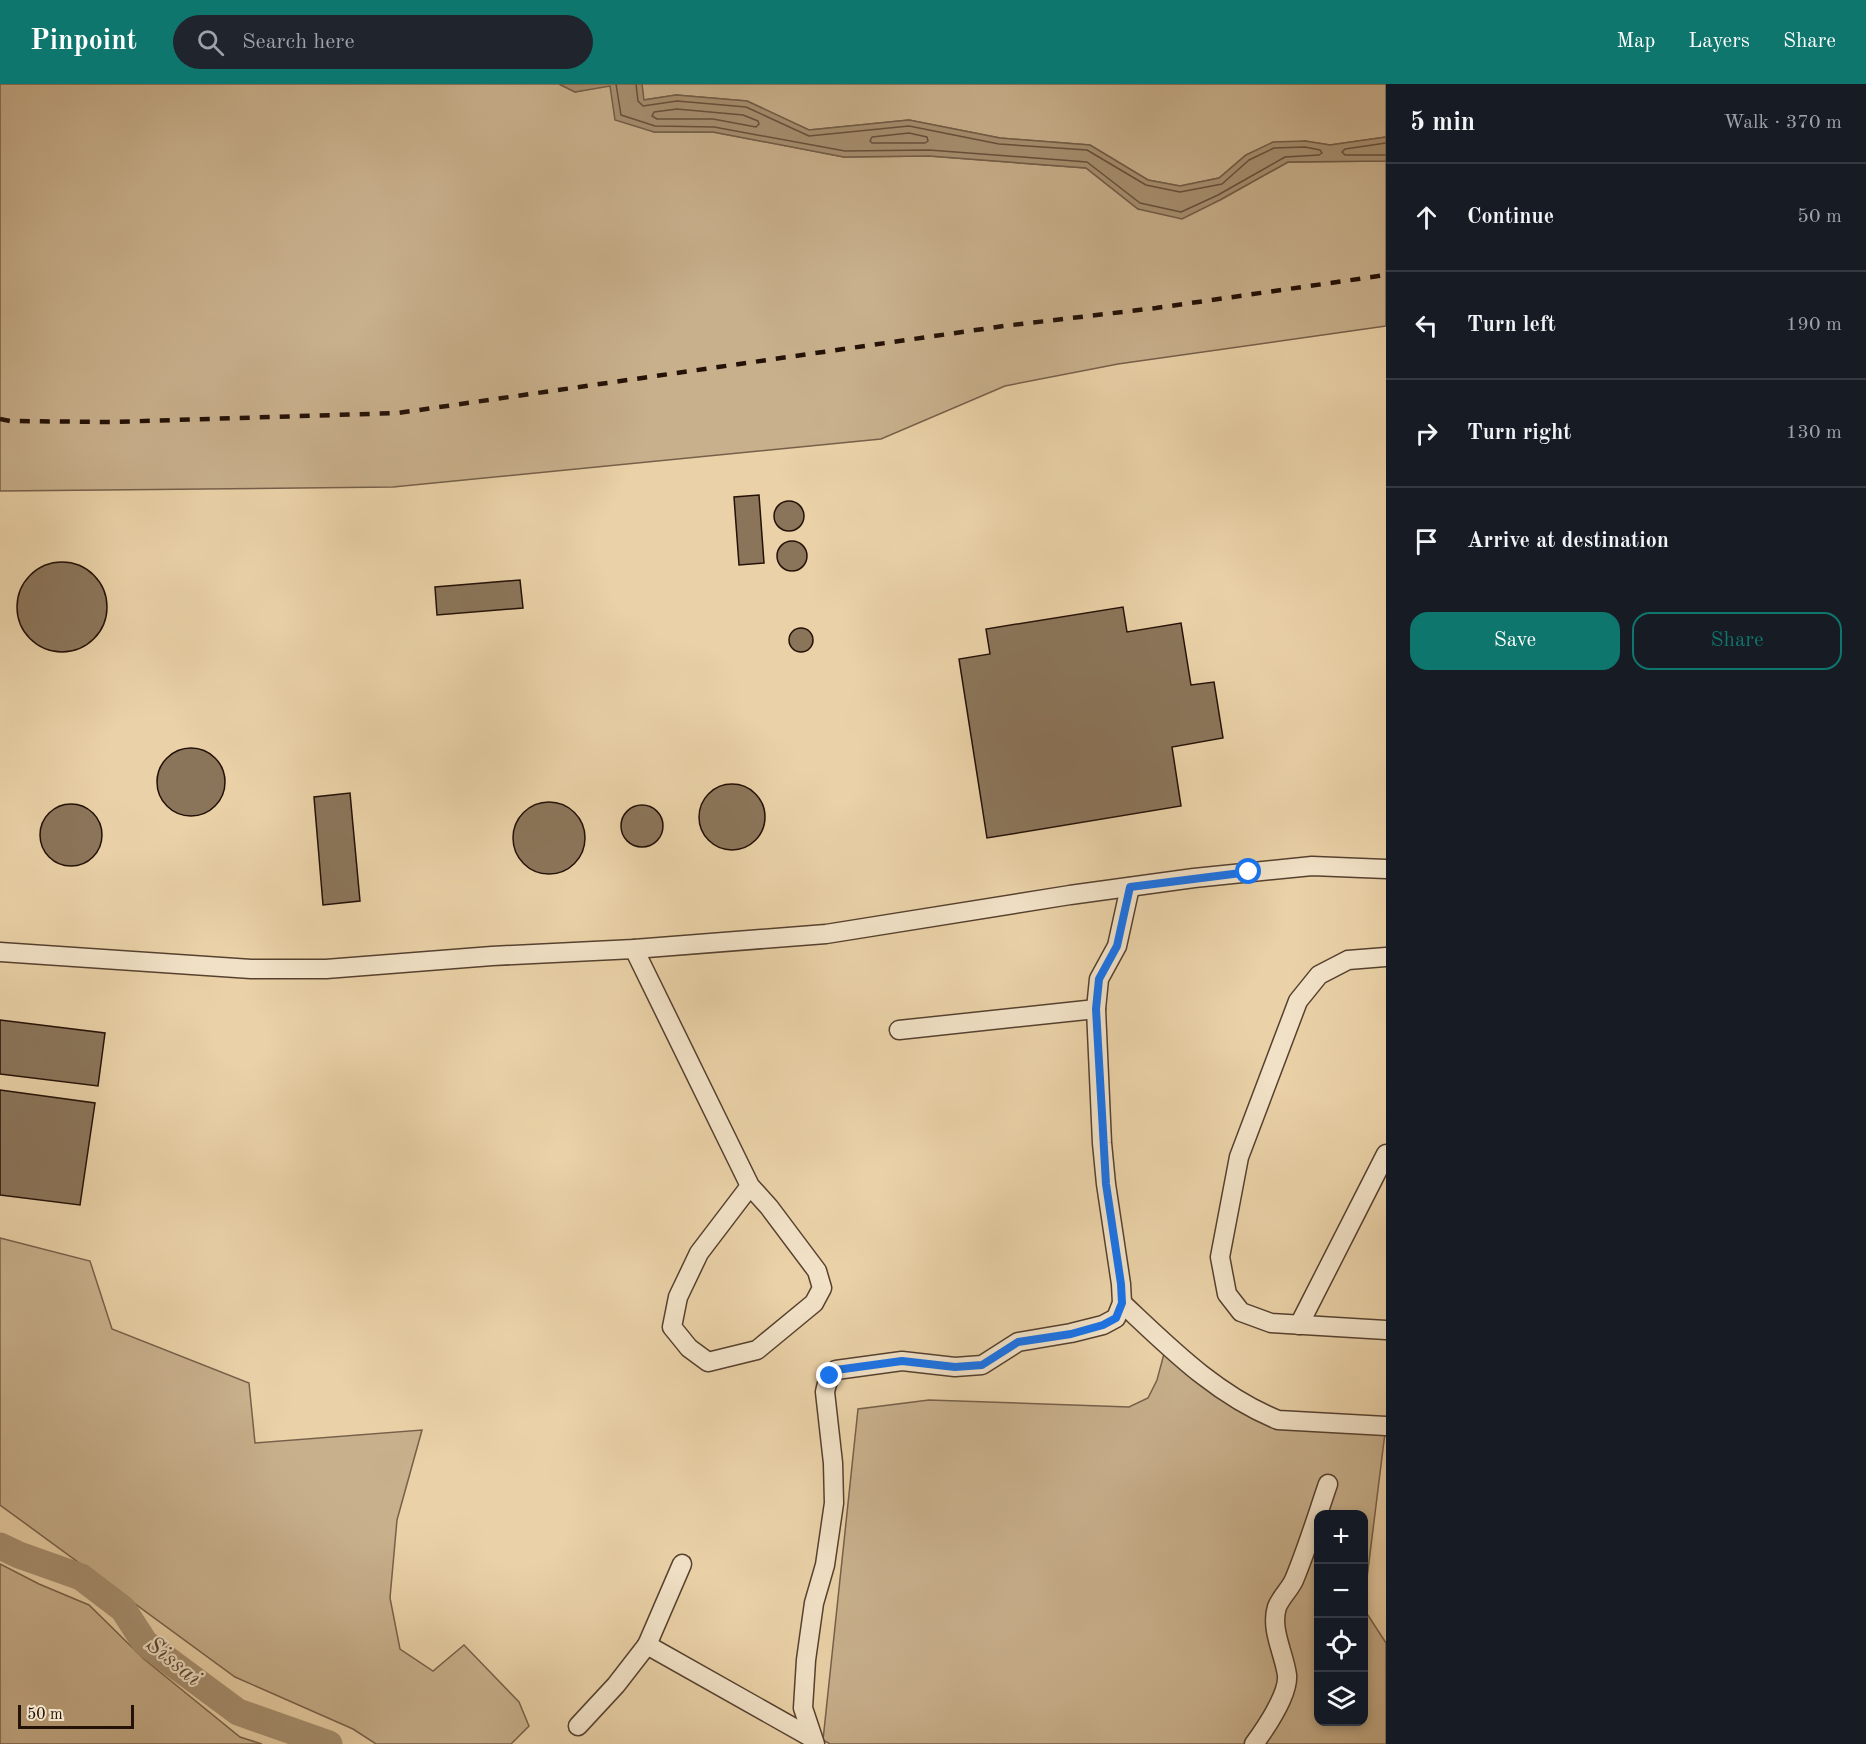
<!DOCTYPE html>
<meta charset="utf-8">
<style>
body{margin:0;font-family:"Old Standard TT",serif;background:#20242c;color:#f1f3f6}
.controls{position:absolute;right:18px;bottom:18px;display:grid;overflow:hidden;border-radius:12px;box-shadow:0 3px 9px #0003}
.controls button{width:54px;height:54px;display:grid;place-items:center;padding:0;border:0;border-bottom:2px solid #363941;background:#171b24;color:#f1f3f6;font:30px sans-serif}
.scale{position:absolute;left:18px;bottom:15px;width:116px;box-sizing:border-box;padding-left:6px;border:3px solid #241107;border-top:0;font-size:16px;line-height:21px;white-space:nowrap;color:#241107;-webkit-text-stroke:4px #f1e1c6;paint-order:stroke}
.stop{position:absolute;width:18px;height:18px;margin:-14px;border:4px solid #1a73e8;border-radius:50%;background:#fff}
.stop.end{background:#1a73e8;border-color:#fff;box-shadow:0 2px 6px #0008}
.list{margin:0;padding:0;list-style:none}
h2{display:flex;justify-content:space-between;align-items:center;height:78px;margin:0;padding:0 24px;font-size:26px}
h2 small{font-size:20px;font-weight:400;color:#9ea1a6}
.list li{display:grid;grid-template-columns:39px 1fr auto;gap:18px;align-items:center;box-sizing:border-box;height:108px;padding:0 24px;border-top:2px solid #363941}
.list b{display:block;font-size:22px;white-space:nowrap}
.list em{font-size:20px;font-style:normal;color:#9ea1a6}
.actions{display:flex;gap:12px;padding:18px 24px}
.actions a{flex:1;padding:14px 0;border:2px solid #0f766e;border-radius:18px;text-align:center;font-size:21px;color:#0f766e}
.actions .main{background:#0f766e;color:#fff}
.icon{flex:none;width:33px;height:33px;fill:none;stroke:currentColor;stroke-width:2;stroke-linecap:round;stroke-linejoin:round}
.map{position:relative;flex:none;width:1386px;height:1660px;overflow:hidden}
header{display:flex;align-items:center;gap:36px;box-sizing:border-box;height:84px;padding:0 30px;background:#0f766e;color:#fff}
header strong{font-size:28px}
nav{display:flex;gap:33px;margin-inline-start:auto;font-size:21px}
.search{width:420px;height:54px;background:#20242c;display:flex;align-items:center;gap:15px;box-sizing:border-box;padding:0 21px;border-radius:33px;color:#9ea1a6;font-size:22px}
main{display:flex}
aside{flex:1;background:#171b24}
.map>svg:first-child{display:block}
</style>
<header>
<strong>Pinpoint</strong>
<div class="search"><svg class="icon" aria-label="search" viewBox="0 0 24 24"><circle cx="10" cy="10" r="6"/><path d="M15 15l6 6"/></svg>Search here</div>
<nav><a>Map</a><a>Layers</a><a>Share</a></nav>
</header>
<main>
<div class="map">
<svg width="1386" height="1660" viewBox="0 0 1386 1660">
<rect width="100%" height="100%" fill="#ead1a7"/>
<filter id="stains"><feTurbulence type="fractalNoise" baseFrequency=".00333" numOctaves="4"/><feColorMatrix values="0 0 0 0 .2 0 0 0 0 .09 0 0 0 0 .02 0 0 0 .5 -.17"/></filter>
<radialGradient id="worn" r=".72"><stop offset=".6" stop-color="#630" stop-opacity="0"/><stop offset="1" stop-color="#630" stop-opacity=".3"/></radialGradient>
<g fill="#c8b08c" stroke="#76604a" stroke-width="1.5">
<polygon points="0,0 559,0 575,8 610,1 654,48 713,48 844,73 929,72 1086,84 1138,125 1220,116 1288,78 1386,77 1386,242 1118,280 1005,302 881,355 393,403 0,407"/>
<polygon points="642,0 1386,0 1386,53 1330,61 1305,57 1246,71 1219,94 1180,102 1148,96 1090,61 1000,54 909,36 809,46 747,17 676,11 643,16"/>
<polygon points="0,1154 90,1177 112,1245 249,1299 255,1359 422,1346 397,1436 390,1514 400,1565 433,1587 464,1561 519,1618 529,1642 511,1660 376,1660 353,1645 235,1593 0,1421"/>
<polygon points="1165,1266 1276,1343 1385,1349 1364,1518 1364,1430 1318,1430 1318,1638 1364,1638 1364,1525 1386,1559 1386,1660 830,1660 823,1656 858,1325 929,1316 1129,1323 1148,1314 1157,1296"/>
<polygon points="0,1480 39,1500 89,1521 144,1575 240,1653 262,1660 0,1660"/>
</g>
<polygon fill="#a79071" stroke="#735d47" stroke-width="1.5" points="559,0 642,0 644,16 676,11 747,17 809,46 909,36 1000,54 1090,61 1148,96 1180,102 1219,94 1246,71 1273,58 1305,57 1330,61 1386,53 1386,77 1288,78 1220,116 1182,135 1138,125 1086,84 929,72 844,73 713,48 654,48 615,36 610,2 575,8"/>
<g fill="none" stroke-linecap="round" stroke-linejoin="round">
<g stroke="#66503c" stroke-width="1.5">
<polyline points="616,0 621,31 655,42 714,43 845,67 929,66 1087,78 1140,119 1181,128 1218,111 1285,73 1319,71 1322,69 1320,66 1305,63 1274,64 1249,76 1222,100 1180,108 1146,101 1087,66 999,60 909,42 809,52 746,23 677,17 643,22 638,17 636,0"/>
<polygon points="677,25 743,31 758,37 759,40 756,43 713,35 657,35 652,32 654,28"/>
<polygon points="909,49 927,53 928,57 925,59 872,59 870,57 872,53"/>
<polyline points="1386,59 1345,65 1342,68 1345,71 1386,71"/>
</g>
<polyline stroke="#a79071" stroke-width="27" points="0,1462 19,1471 81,1493 123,1525 145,1559 238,1628 329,1660"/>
</g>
<g fill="#8b755a" stroke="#241107" stroke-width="1.5">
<polygon points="759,411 764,479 739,481 734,413"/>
<circle cx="789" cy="432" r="15"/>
<circle cx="792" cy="472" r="15"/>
<circle cx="62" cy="523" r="45"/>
<polygon points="520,496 523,524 437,531 435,503"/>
<polygon points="1123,523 1127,548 1181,539 1191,601 1214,598 1223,654 1172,663 1181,722 987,754 959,575 990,570 986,545"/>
<circle cx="801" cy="556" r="12"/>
<circle cx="191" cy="698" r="34"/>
<circle cx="732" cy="733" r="33"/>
<polygon points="350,709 360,817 323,821 314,713"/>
<circle cx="549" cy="754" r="36"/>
<circle cx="71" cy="751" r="31"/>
<circle cx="642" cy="742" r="21"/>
<polygon points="0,936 105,949 98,1002 0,990"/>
<polygon points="0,1006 95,1019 80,1121 0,1111"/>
</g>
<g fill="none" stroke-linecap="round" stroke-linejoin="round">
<g stroke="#56412f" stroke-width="21">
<g id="minor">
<polyline points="634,865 750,1102 769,1123 817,1187 822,1204 814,1219 757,1266 708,1278 689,1264 672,1243 678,1213 699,1169 750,1102"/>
<polyline points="0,868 251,885 326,885 492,872 634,865 826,850 1070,811 1194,794 1312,782 1386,785"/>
<polyline points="1386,873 1348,876 1319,891 1298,917 1239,1073 1220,1173 1227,1210 1241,1228 1271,1239 1386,1246"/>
<polyline points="899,946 1096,925"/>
<path d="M1122 1219C1170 1264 1216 1311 1278 1336L1386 1342"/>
<polyline points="1299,1241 1386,1070"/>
<polyline points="647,1561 682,1480"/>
<polyline points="578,1642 616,1601 647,1561 812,1654"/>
<path d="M815 1660 803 1624 806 1576 814 1519 825 1481 834 1419 833 1379 825 1308C827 1298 829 1293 836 1286L902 1277 955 1283 982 1281 1018 1258 1071 1249 1103 1241 1116 1234 1122 1219 1121 1200 1106 1100 1102 1059 1096 925 1099 895 1117 862 1130 803"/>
<path d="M1254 1660C1265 1645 1289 1610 1287 1591 1284 1569 1270 1545 1277 1523 1281 1513 1290 1505 1294 1496 1307 1465 1317 1432 1328 1400"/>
</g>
</g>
<use href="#minor" stroke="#f1e1c6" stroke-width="18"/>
<polyline stroke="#241107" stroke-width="4.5" stroke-dasharray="10 10" stroke-linecap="butt" points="0,335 10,337 112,338 398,329 1004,242 1156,224 1386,191"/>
</g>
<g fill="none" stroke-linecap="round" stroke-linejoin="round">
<polyline stroke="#1a73e8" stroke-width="8" points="830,1292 836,1286 902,1277 955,1283 982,1281 1018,1258 1071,1250 1103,1241 1116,1234 1122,1219 1121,1200 1106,1100 1096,925 1099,895 1117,862 1130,803 1249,788"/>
</g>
<g text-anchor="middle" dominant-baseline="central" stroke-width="4.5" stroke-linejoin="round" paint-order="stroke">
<g font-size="24" font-style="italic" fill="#584431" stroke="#f1e1c6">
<text transform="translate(173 1578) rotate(39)">Sissai</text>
</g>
</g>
<rect width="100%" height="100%" filter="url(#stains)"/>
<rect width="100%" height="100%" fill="url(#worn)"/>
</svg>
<div class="controls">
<button>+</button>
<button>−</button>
<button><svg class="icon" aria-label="locate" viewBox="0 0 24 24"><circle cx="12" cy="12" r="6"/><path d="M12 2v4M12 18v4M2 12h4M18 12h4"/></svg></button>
<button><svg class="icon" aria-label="layers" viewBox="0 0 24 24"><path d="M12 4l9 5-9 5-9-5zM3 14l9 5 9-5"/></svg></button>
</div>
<div class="scale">50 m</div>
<div class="stop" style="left:1249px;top:788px"></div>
<div class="stop end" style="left:830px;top:1292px"></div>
</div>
<aside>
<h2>5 min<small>Walk · 370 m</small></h2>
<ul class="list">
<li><svg class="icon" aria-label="ahead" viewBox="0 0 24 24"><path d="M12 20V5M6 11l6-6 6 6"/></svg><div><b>Continue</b></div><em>50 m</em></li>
<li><svg class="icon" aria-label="left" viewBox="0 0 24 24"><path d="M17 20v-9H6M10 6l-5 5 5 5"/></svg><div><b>Turn left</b></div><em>190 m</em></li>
<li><svg class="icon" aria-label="right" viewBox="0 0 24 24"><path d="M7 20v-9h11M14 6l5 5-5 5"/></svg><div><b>Turn right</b></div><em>130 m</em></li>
<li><svg class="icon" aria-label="arrive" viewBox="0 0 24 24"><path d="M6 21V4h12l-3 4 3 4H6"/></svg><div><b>Arrive at destination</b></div></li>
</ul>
<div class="actions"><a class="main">Save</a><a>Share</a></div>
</aside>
</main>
